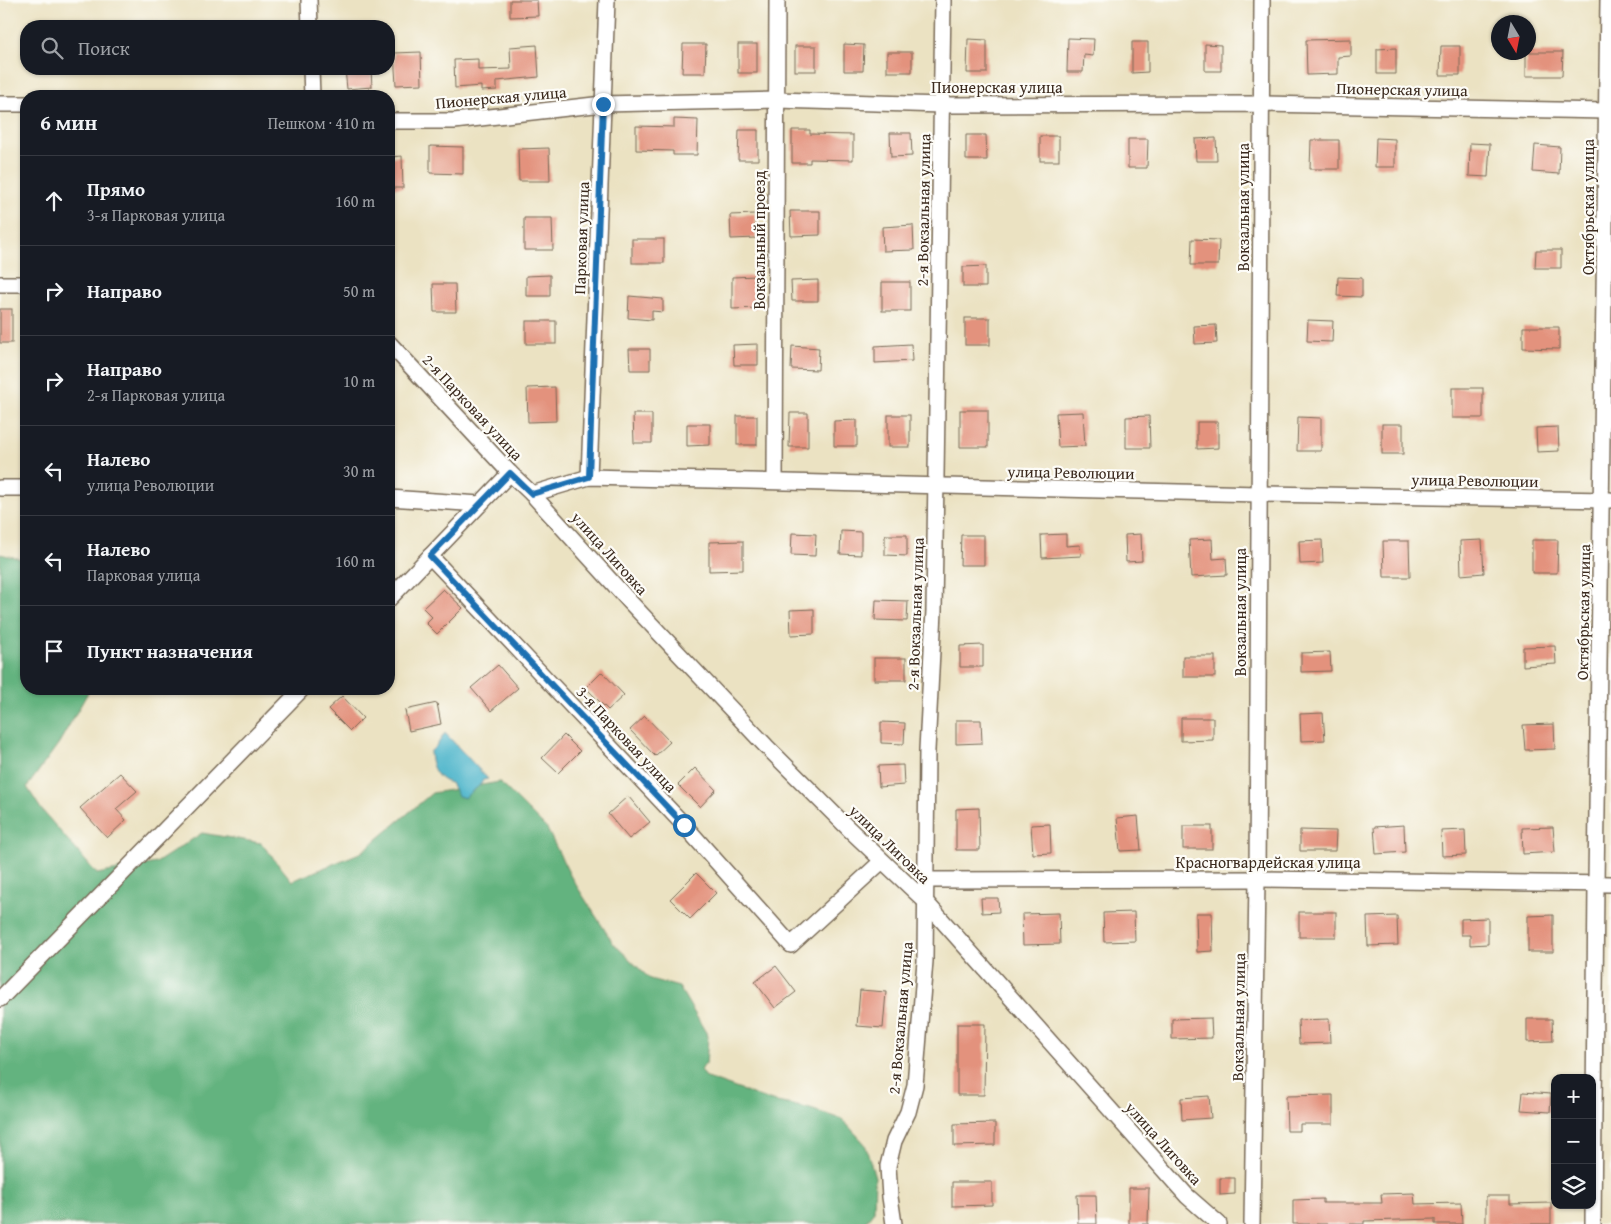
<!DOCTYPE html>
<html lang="ru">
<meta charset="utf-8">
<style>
body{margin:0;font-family:"Gentium Book Plus",serif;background:#20242c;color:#f1f3f6}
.controls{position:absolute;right:15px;bottom:15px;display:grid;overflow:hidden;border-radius:10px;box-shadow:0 1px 4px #0004}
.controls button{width:45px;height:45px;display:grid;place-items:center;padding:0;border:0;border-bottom:1px solid #363941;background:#171b24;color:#f1f3f6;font:25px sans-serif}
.compass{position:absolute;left:1491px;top:15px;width:45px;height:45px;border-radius:50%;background:#171b24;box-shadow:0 1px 4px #0004;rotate:170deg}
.stop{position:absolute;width:15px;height:15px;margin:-11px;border:4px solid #1f6fb2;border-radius:50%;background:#fff}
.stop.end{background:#1f6fb2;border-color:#fff;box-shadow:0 1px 5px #0008}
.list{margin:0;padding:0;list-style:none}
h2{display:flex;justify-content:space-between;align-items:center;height:65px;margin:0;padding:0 20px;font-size:21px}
h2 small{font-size:16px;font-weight:400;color:#9ea1a6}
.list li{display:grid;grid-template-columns:32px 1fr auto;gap:15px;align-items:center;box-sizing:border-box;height:90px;padding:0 20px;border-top:1px solid #363941}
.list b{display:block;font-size:19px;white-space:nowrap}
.list p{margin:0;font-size:16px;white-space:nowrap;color:#9ea1a6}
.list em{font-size:16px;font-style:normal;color:#9ea1a6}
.icon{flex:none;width:28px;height:28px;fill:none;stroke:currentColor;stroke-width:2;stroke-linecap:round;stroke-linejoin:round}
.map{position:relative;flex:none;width:1611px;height:1224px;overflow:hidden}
.search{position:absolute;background:#171b24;box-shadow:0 1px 4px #0004;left:20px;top:20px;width:375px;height:55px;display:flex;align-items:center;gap:12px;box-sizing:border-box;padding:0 18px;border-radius:20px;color:#9ea1a6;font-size:19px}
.panel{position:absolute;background:#171b24;box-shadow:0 1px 4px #0004;left:20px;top:90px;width:375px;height:605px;border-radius:20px}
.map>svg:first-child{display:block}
</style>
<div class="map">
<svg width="1611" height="1224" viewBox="0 0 1611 1224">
<rect width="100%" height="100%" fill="#fdfcf7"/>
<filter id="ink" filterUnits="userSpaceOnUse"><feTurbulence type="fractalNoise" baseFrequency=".02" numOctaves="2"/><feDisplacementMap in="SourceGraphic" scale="10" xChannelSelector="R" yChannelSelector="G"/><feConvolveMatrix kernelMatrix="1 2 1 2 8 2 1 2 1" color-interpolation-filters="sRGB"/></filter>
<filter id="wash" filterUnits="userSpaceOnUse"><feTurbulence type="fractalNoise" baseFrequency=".0096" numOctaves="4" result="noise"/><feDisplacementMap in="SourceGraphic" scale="20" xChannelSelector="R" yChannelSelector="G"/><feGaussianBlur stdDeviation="1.12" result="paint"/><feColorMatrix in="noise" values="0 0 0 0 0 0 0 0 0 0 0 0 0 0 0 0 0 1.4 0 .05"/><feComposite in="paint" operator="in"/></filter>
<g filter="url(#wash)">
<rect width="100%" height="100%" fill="#ebe2c2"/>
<polygon fill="#64b37f" stroke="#506e4e" points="0,554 26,560 26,689 90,689 59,743 27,787 41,809 97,874 156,863 202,833 261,843 292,881 362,852 432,793 500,782 547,829 571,877 613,943 650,979 679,987 708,1036 706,1064 700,1070 707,1078 772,1101 807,1108 842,1119 865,1144 875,1177 874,1211 864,1224 0,1224"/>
<path fill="#4db5cb" stroke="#447074" d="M445 733 488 779 483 780C480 788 470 791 465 798L458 796 451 783C436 780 431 766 430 752L437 745Z"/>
<g id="blocks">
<g fill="#e3927d">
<polygon points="510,0 537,0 538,16 510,17"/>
<polygon points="1068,38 1094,39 1093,56 1084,55 1083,72 1067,72"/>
<polygon points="968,39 987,40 987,73 967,73"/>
<polygon points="1351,39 1351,56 1338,57 1338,74 1307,75 1306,40"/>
<polygon points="1132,42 1148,42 1148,72 1132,73"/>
<polygon points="683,44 706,44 705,73 682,73"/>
<rect x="738" y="44" width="19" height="29"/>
<polygon points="844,44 864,45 863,71 844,71"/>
<polygon points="1205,44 1221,45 1221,71 1205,71"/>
<polygon points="537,45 539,77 497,81 497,90 481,91 481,86 455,88 454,60 478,59 478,70 511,69 510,47"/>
<rect x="795" y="46" width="21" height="25"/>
<polygon points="1441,46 1460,46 1460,75 1440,75"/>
<polygon points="1396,48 1396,74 1377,74 1377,49"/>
<polygon points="421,52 422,84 396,85 394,53"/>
<rect x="887" y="52" width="25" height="20"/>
<polygon points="1526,52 1563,52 1562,76 1526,76"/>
<polygon points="345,69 371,69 372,87 347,89"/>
<polygon points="674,119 698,120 697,155 673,155 673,151 636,150 636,126 674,127"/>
<polygon points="739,130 758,130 758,160 738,160"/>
<polygon points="792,130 810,130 810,134 853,135 853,160 810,159 810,163 792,163"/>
<polygon points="890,133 911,133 912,156 891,157"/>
<polygon points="966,135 986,135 987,160 966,160"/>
<rect x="1040" y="136" width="19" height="25"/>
<polygon points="1216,138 1217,161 1196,161 1195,139"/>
<polygon points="1376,138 1395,139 1395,167 1375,167"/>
<polygon points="1128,139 1148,139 1147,168 1128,168"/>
<polygon points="1311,140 1339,140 1339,169 1310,169"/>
<polygon points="1470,143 1490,144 1488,177 1469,176"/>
<polygon points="1535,145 1560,147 1559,174 1533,172"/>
<polygon points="430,146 463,147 463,174 430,173"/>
<polygon points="549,148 550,181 519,181 518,149"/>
<polygon points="402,156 403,188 389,188 389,157"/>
<polygon points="790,211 820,211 820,235 791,236"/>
<polygon points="755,214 756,238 731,239 730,215"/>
<polygon points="524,218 552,218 553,250 524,250"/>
<polygon points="913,225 914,250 883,251 882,227"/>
<rect x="632" y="239" width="32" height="24"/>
<polygon points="1192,239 1219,240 1218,265 1191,265"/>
<polygon points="1536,250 1561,250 1561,268 1535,268"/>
<polygon points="986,266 986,287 963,287 963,267"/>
<polygon points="550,275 550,296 526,296 526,276"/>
<polygon points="757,276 757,308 732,309 732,277"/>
<polygon points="1338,277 1362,278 1362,297 1337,296"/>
<polygon points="818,280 818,301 792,301 791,281"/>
<rect x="882" y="282" width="28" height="29"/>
<polygon points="433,284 455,284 456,312 434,312"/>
<polygon points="629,296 663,299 663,312 652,311 652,320 628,318"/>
<rect x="0" y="309" width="12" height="34"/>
<rect x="965" y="318" width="25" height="27"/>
<polygon points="1308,320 1333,321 1332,342 1307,341"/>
<rect x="526" y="321" width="30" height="23"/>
<polygon points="1216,325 1217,343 1195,344 1194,326"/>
<polygon points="1523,327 1559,327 1559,349 1523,348"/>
<polygon points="758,344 758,365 734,365 733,345"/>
<polygon points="911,344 912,361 875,363 875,346"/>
<polygon points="792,346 819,348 818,370 791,369"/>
<polygon points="629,349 650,349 650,370 630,370"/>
<polygon points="555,387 556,421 528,422 527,388"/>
<rect x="1452" y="388" width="31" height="30"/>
<rect x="960" y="410" width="28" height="37"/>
<polygon points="1083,412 1085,446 1058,447 1056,413"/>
<polygon points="790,413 808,413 808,447 789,447"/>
<polygon points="633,414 652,414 652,443 634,443"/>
<rect x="888" y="415" width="22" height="32"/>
<rect x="737" y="416" width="20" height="29"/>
<polygon points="1149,416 1150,448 1126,448 1126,417"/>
<polygon points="1298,417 1321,418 1321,451 1297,451"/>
<polygon points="857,420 857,446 834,446 834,421"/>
<polygon points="1197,422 1218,422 1218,448 1197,449"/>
<polygon points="687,424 710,424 710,445 687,446"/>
<rect x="1382" y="424" width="21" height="30"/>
<polygon points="1558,427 1559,451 1537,452 1536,428"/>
<polygon points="841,531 861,532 861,555 840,554"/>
<polygon points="792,533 816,534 815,556 791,555"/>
<polygon points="1066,534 1066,546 1080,545 1081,556 1042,558 1041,535"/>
<polygon points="1141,534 1142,561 1126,562 1125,535"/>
<polygon points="885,535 907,535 907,556 885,555"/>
<polygon points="961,535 984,535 984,565 960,565"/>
<polygon points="1212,539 1213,559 1226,558 1227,575 1191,577 1189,540"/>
<polygon points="1322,540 1323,563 1300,564 1299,541"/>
<polygon points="1482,540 1484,573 1461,575 1460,541"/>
<polygon points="1532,540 1558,540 1557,573 1532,573"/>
<polygon points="743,541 743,570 709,571 709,542"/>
<polygon points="1383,541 1409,541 1410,577 1384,577"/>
<polygon points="443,589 463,608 437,634 426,623 432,617 423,608"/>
<polygon points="876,600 908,601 907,621 875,620"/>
<polygon points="814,609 814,634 791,635 790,610"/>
<polygon points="983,645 983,667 960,667 960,646"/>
<polygon points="1555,646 1556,664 1523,666 1523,647"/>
<polygon points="1330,652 1331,671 1301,672 1301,653"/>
<rect x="1183" y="656" width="32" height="21"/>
<rect x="874" y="658" width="32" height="22"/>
<polygon points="498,665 518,688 491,711 471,688"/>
<polygon points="602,672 624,695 608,710 586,688"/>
<polygon points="342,696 363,718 350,731 328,709"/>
<polygon points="437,703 441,724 409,731 405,710"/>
<polygon points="1323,713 1325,740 1301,741 1300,714"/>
<polygon points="645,716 670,742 655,756 630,730"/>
<polygon points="1181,718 1213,718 1213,740 1181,741"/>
<polygon points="956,720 981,720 982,743 956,744"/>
<polygon points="881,722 905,723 904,744 881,743"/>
<polygon points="1554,724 1555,749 1525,750 1523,725"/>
<polygon points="564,735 580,751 558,773 542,758"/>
<polygon points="903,765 904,785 879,787 878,766"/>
<polygon points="695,768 716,790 700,807 678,785"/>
<polygon points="120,773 137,791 116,809 126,820 107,838 80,808"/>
<polygon points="628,796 650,822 629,839 608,814"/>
<polygon points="979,808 980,850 956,850 956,809"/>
<polygon points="1138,816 1141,850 1120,851 1117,818"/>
<polygon points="1050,824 1051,853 1033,854 1031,825"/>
<polygon points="1404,825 1405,852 1376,854 1374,827"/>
<rect x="1183" y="826" width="29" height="23"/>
<polygon points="1553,827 1555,852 1523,854 1522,828"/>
<polygon points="1300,830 1336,831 1335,851 1300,851"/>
<polygon points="1465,830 1466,855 1442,856 1441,831"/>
<polygon points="696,873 716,893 690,919 670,899"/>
<polygon points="981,898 998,898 999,912 982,913"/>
<polygon points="1134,912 1135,941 1104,942 1103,913"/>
<rect x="1299" y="912" width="37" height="25"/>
<polygon points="1059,913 1060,944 1023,945 1022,914"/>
<polygon points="1196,913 1212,913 1213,951 1197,952"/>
<polygon points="1553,915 1553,952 1528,952 1528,916"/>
<polygon points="1397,916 1398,945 1368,946 1367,917"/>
<polygon points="1488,918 1488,944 1470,945 1470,935 1461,935 1461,919"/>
<polygon points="776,966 796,992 775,1008 755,982"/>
<polygon points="860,990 886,992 883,1028 857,1026"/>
<polygon points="1211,1018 1212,1038 1172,1039 1172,1019"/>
<polygon points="1329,1019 1330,1043 1299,1044 1298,1020"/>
<polygon points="1527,1019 1552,1019 1553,1041 1527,1042"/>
<polygon points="957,1024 985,1024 984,1095 957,1095"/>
<polygon points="1523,1092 1551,1094 1550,1112 1521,1110"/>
<polygon points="1333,1095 1333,1124 1300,1124 1300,1131 1287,1131 1286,1096"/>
<polygon points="1209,1096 1211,1118 1182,1120 1181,1098"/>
<polygon points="995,1123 995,1145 954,1146 954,1124"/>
<polygon points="1220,1178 1235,1178 1235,1194 1220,1195"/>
<polygon points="952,1182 992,1182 992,1205 952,1206"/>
<polygon points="1129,1188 1149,1188 1148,1224 1129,1224"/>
<polygon points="1414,1193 1415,1204 1461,1203 1462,1224 1435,1224 1435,1219 1364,1221 1364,1224 1293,1224 1293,1200 1323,1199 1323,1203 1382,1203 1381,1194"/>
<polygon points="1077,1195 1096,1195 1097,1224 1078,1224"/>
<polygon points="1486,1196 1510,1196 1510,1204 1551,1203 1551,1224 1486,1224"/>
</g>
</g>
</g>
<g filter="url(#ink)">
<use href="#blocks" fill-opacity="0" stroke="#796a57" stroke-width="1"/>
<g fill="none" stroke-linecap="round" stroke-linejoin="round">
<g stroke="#796a57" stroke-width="18">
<g id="minor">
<polyline points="309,0 310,26"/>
<polyline points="311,69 312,96"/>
<polyline points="0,104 26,104"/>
<polyline points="389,121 454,121 603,104 777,100 942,105 1261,104 1606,111"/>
<polyline points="0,284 26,284"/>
<polyline points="389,343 510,473 532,494 630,602 766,746 849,829 924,900 1187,1196 1219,1224"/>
<polyline points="589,477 607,0"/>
<polyline points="775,481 777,0"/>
<polyline points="0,488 26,488"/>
<polyline points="532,494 589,477 1258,494 1610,500"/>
<polyline points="389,498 480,504"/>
<polyline points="430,556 684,825 791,945 882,861"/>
<polyline points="389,599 510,473"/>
<polyline points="925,880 1257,879 1611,884"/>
<polyline points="0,999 302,689"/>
<polyline points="894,1224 890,1197 888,1166 894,1141 908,1112 915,1085 925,961 927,750 934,611 943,0"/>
<polyline points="1252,1224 1257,879 1262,0"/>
<polyline points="1593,1224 1596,883 1608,0"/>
</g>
</g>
<use href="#minor" stroke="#fff" stroke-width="15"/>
</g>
</g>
<g fill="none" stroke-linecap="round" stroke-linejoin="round" filter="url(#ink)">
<polyline stroke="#1f6fb2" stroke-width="6" points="603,104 589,477 532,494 510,473 430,556 684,825"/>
</g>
<g text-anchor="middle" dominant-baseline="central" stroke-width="4.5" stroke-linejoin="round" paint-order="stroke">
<g font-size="16" fill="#3b2a1e" stroke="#fdfcf7">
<text x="997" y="87">Пионерская улица</text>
<text transform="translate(1402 89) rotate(1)">Пионерская улица</text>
<text transform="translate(501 97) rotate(-5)">Пионерская улица</text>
<text transform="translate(1243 207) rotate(-90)">Вокзальная улица</text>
<text transform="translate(1588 207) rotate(-90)">Октябрьская улица</text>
<text transform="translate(923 210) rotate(-89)">2-я Вокзальная улица</text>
<text transform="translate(581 238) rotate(-88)">Парковая улица</text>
<text transform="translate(759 240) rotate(-90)">Вокзальный проезд</text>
<text transform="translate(473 407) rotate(47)">2-я Парковая улица</text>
<text transform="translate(1071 472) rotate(1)">улица Революции</text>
<text transform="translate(1475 480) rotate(1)">улица Революции</text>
<text transform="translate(610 553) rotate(48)">улица Лиговка</text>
<text transform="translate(1240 612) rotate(-90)">Вокзальная улица</text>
<text transform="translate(1583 612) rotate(-89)">Октябрьская улица</text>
<text transform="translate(915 614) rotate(-88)">2-я Вокзальная улица</text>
<text transform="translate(627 739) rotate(47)">3-я Парковая улица</text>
<text transform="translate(890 844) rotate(44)">улица Лиговка</text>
<text x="1268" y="862">Красногвардейская улица</text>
<text transform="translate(1238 1017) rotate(-89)">Вокзальная улица</text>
<text transform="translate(900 1018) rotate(-85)">2-я Вокзальная улица</text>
<text transform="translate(1164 1143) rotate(48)">улица Лиговка</text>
</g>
</g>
</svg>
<div class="controls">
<button>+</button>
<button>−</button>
<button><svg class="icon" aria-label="layers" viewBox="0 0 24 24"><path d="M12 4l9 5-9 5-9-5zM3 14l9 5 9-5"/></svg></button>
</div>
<svg class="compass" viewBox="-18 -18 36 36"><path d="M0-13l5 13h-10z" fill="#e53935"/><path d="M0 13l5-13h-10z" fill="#9ea1a6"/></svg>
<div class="stop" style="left:684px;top:825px"></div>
<div class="stop end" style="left:603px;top:104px"></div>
<div class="search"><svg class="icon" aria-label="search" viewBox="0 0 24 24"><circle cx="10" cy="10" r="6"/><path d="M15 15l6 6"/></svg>Поиск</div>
<section class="panel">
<h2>6 мин<small>Пешком · 410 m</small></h2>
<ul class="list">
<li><svg class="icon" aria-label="ahead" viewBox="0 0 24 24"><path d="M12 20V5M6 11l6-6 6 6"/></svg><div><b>Прямо</b><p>3-я Парковая улица</p></div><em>160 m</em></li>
<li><svg class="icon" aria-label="right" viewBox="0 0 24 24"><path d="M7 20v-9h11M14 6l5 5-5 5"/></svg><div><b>Направо</b></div><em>50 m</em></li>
<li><svg class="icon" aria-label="right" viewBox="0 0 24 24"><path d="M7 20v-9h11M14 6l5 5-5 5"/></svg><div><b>Направо</b><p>2-я Парковая улица</p></div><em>10 m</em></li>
<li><svg class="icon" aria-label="left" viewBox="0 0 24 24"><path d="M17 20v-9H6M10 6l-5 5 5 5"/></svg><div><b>Налево</b><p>улица Революции</p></div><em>30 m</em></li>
<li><svg class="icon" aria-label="left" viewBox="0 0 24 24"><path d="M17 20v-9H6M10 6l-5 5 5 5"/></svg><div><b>Налево</b><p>Парковая улица</p></div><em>160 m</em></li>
<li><svg class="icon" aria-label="arrive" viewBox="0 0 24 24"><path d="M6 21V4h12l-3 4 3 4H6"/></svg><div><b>Пункт назначения</b></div></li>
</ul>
</section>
</div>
